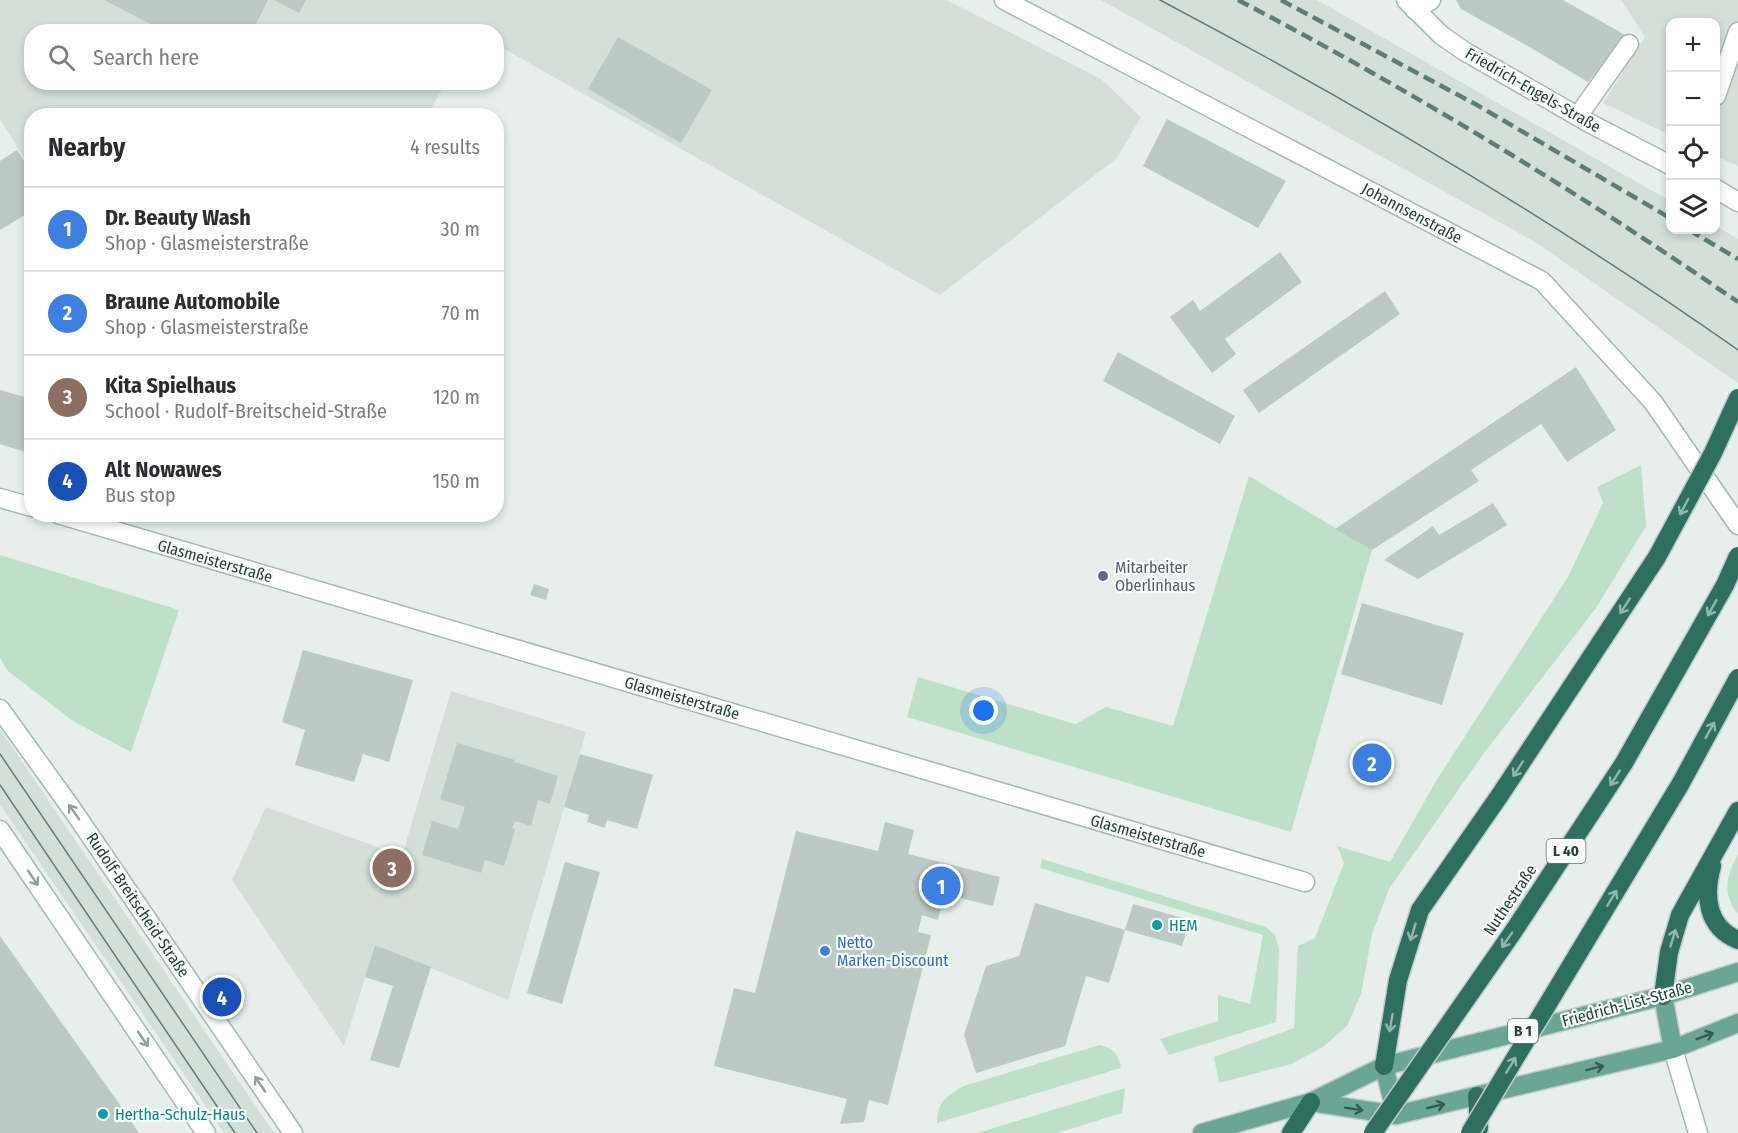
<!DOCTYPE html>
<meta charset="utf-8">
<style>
body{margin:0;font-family:"Fira Sans Condensed",sans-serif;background:#f2f2f3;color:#2b2b33}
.controls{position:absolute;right:18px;top:18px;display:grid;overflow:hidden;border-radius:12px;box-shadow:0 3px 9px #0003}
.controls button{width:54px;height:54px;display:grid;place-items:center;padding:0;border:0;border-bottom:2px solid #e1e1e2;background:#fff;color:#2b2b33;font:30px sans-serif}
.you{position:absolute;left:984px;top:711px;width:21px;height:21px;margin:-15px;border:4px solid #fff;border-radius:50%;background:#1a73e8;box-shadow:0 0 0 9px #1a73e833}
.badge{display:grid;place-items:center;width:39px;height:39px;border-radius:50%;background:#7c3aed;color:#fff;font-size:20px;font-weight:700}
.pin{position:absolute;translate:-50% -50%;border:3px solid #fff;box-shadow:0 2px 6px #0006}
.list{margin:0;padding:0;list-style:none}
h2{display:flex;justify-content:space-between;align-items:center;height:78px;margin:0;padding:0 24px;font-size:26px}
h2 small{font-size:20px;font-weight:400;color:#7c7c81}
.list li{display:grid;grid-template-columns:39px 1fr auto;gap:18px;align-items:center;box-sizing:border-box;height:84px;padding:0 24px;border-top:2px solid #e1e1e2}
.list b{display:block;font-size:22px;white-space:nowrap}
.list p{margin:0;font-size:20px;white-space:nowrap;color:#7c7c81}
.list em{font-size:20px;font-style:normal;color:#7c7c81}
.icon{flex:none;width:33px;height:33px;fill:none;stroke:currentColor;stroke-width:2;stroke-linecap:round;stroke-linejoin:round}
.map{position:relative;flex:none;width:1738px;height:1133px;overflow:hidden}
.search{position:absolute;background:#fff;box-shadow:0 3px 9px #0003;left:24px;top:24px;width:480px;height:66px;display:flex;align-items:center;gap:15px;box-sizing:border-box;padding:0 21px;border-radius:24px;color:#7c7c81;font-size:22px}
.panel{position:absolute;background:#fff;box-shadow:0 3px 9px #0003;left:24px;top:108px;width:480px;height:414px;border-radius:24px}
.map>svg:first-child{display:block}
</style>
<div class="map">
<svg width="1738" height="1133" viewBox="0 0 1738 1133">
<rect width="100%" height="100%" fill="#e6efeb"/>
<g fill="#d4dfda">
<polygon points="0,0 947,0 1101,79 1141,117 1117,158 940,295 497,45 496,32 32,32 32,82 445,83 428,115 32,116 31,169 0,119"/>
<polygon points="1101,0 1317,0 1670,201 1670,230 1716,230 1716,226 1738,239 1738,383 1535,242"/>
<polygon points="1621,0 1738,0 1738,166 1716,156 1716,22 1670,22 1670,135 1603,103 1645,37"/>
<polygon points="451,691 586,732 508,1000 375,945 344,1046 232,880 266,807 402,856"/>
<polygon points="0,729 274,1133 224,1133 0,805"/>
</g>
<g fill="#bfe0c8">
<polygon points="1641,465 1646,526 1596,608 1484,753 1389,889 1372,934 1361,994 1347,1026 1323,1047 1291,1064 1219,1083 1214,1057 1294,1028 1298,946 1315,938 1344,863 1337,846 1390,862 1436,781 1568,577 1603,503 1597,487"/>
<polygon points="1249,476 1372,550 1291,832 907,717 918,677 1075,724 1106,707 1173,726"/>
<polygon points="0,555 179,610 131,752 73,721 8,671 0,658"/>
<path d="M1738 855V914C1722 896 1726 874 1738 855Z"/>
<polygon points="1042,859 1266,927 1275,935 1279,949 1276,1022 1169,1055 1160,1039 1218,1021 1218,995 1250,1004 1263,935 1040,868"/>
<path d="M1099 1045C1112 1048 1119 1053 1121 1068L937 1123C937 1101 947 1096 964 1086Z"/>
<polygon points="1125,1088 1122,1113 1057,1133 977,1133"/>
</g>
<g fill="#bbcac4">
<polygon points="104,0 268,0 252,32 166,32"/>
<polygon points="274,0 306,0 299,13"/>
<polygon points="1456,0 1563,0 1627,36 1588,82 1528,46 1461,9"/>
<polygon points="618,37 712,90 681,143 588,89"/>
<polygon points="1167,119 1286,181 1258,228 1143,166"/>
<polygon points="17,150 32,173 32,211 0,230 0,161"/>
<polygon points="1280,252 1302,282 1225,339 1236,354 1212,373 1170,317 1193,300 1200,311"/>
<polygon points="1385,291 1400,314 1259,413 1243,390"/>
<polygon points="1118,352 1235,416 1220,444 1103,381"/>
<polygon points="1576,367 1616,430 1567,462 1541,424 1471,470 1479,481 1372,550 1335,529"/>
<polygon points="0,390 32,399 32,454 0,444"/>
<polygon points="1493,503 1507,525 1418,579 1384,560 1433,526 1439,535"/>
<polygon points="534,584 549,589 546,600 530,595"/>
<polygon points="1362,603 1464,633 1442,705 1341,674"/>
<polygon points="303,650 413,680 389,762 363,754 354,782 295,765 305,730 282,722"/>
<polygon points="457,743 515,760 515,762 558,776 550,804 538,800 531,826 515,821 512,828 515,830 504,866 485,860 481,873 422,855 432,821 458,829 465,807 440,799"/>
<polygon points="580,754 653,775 637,829 607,820 605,828 587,822 589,815 564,807"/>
<polygon points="885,822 914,830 908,854 1000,877 993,906 944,894 938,920 922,915 918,932 931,935 888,1105 869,1100 864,1122 840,1124 847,1099 714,1066 734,988 755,993 796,831 878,851"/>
<polygon points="565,862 600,872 562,1004 527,993"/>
<polygon points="1035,903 1125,930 1133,904 1190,920 1182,946 1125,930 1109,983 1086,976 1065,1046 976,1073 964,1035 986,966 1019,956"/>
<polygon points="0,936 113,1095 139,1133 0,1133"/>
<polygon points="375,945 431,967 399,1068 370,1060 393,986 365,977"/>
</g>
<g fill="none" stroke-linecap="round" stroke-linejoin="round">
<g stroke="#a8b8b2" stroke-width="21">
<g id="lane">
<polyline points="1415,10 1431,0"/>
<polyline points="1716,96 1738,32"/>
<polyline points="1578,116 1629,44"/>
</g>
</g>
<g stroke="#a8b8b2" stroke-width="21">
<g id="street">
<polyline points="1004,0 1542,281 1653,402 1738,525"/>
<polyline points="0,498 32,507"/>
<polyline points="58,514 1305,882"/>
<polyline points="1673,1049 1698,1133"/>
</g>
</g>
<g stroke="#a4bbb3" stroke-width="21">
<g id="secondary">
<polyline points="1406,0 1441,35 1464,51 1591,124 1670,165"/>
<polyline points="1716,189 1738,202"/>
<polyline points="0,709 72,809 293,1133"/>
<polyline points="0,830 206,1133"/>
</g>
</g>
<g stroke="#c2cac8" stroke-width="21">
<g id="primary">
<polyline points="1663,996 1673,1049"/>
<polyline points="1384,1066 1396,1115"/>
<polyline points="1311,1102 1396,1115 1673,1049 1738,1023"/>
<polyline points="1202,1133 1311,1102 1384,1066 1663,996 1738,972"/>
</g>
</g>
<g stroke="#c2cac8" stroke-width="21">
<g id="highway">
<path d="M1712 866C1704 895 1706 927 1738 940"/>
<polyline points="1663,996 1669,952 1680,915 1738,811"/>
<polyline points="1384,1066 1398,980 1420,910 1500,795 1657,557"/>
<polyline points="1477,1096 1479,1128"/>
<polyline points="1291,1133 1311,1102"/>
</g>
</g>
<use href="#lane" stroke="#fff" stroke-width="18"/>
<use href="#street" stroke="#fff" stroke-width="18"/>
<use href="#secondary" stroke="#fff" stroke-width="18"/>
<use href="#primary" stroke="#6aa596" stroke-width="18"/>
<use href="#highway" stroke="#2f6f62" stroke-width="18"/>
<g stroke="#5f7d75" stroke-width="1.5">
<path d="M1160 0C1359 105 1553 220 1738 350"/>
<polyline points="0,754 257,1133"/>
<polyline points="0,785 235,1133"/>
</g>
<g stroke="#5f7d75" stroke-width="4.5" stroke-dasharray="12 6" stroke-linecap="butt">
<path d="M1238 0C1411 90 1578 192 1738 302"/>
<polyline points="1281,0 1477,105 1670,218"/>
<polyline points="1689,230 1738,259"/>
</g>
<g stroke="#c2cac8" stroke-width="21" stroke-linecap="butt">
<g id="highway-bridge">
<polyline points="1657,557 1713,453 1738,398"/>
<polyline points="1373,1133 1513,932 1624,763 1725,585 1738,556"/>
<polyline points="1470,1133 1681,783 1738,678"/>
</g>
</g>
<use href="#highway-bridge" stroke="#2f6f62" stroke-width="18"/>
</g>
<defs><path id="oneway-shaft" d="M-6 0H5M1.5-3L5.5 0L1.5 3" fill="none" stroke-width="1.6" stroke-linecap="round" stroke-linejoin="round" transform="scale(1.5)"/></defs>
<g stroke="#93b5ae">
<use href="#oneway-shaft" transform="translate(1684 507) rotate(118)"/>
<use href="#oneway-shaft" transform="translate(1625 606) rotate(123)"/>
<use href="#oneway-shaft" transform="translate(1712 608) rotate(119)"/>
<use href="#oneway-shaft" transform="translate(1710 730) rotate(-61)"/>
<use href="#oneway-shaft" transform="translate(1518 769) rotate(123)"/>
<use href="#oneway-shaft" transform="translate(1615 778) rotate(123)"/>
<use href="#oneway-shaft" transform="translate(1612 898) rotate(-59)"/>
<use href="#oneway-shaft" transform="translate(1413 932) rotate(107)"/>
<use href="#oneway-shaft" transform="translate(1673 938) rotate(-73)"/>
<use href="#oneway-shaft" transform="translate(1507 940) rotate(125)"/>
<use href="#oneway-shaft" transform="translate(1391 1023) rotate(100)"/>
<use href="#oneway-shaft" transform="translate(1511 1065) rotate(-59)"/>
</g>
<g stroke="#92a09c">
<use href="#oneway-shaft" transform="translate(74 812) rotate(-125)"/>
<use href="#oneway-shaft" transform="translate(33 878) rotate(56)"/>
<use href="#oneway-shaft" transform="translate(143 1039) rotate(56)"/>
<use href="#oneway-shaft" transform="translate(260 1084) rotate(-124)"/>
</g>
<g stroke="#365b51">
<use href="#oneway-shaft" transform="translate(1705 1036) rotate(-21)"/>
<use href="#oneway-shaft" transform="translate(1595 1068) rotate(-14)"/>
<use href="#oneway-shaft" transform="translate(1436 1106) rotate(-13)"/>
<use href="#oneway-shaft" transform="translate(1354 1109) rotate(9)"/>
</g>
<circle fill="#5c6f8a" stroke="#f7fbf9" stroke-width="2" cx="1103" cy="576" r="6"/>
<g fill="#0f9aa8" stroke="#f7fbf9" stroke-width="2">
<circle cx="1157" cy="925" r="6"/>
<circle cx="103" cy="1114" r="6"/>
</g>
<circle fill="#3f7fe0" stroke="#f7fbf9" stroke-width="2" cx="825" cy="951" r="6"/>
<g text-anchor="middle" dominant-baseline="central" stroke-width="4.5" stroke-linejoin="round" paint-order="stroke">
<g fill="#f7fbf9" stroke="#637a73" stroke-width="1.5">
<rect x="1546.5" y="839" width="39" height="24" rx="4.5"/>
<rect x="1508" y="1019" width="30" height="24" rx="4.5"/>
</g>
<g font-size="15" font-weight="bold" fill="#24423a">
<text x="1566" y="851">L 40</text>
<text x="1523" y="1031">B 1</text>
</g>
<g font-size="16" fill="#24423a" stroke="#f7fbf9">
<text transform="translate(1533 90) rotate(30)">Friedrich-Engels-Straße</text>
<text transform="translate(1412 213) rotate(28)">Johannsenstraße</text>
<text transform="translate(215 561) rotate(16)">Glasmeisterstraße</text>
<text transform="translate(682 698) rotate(16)">Glasmeisterstraße</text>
<text transform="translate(1148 836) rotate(16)">Glasmeisterstraße</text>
<text transform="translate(1510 900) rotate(-56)">Nuthestraße</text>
<text transform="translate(138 905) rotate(56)">Rudolf-Breitscheid-Straße</text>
<text transform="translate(1627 1004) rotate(-15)">Friedrich-List-Straße</text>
</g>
<g font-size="16" fill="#4e5e75" stroke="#f7fbf9" text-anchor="start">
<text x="1115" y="567">Mitarbeiter<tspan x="1115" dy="18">Oberlinhaus</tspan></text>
</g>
<g font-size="16" fill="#0d838f" stroke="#f7fbf9" text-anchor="start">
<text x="1169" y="925">HEM</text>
<text x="115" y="1114">Hertha-Schulz-Haus</text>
</g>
<g font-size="16" fill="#366cbe" stroke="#f7fbf9" text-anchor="start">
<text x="837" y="942">Netto<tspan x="837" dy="18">Marken-Discount</tspan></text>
</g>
</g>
</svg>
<div class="controls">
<button>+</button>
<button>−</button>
<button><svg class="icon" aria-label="locate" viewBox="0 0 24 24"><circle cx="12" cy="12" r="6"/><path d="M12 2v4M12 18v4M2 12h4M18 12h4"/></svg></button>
<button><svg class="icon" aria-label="layers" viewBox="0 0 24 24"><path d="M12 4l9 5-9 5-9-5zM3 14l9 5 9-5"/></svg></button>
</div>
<div class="you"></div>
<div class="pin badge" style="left:941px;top:886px;background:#3f7fe0">1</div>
<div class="pin badge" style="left:1372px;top:763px;background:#3f7fe0">2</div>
<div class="pin badge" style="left:392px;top:868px;background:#8d6e63">3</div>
<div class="pin badge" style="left:222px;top:997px;background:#1a4fb4">4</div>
<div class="search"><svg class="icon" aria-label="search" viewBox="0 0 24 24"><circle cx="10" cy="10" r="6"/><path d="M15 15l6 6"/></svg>Search here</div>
<section class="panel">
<h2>Nearby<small>4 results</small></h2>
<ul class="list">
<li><span class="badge" style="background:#3f7fe0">1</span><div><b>Dr. Beauty Wash</b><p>Shop · Glasmeisterstraße</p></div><em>30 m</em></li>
<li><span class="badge" style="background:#3f7fe0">2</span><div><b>Braune Automobile</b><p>Shop · Glasmeisterstraße</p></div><em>70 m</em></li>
<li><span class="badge" style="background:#8d6e63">3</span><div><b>Kita Spielhaus</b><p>School · Rudolf-Breitscheid-Straße</p></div><em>120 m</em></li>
<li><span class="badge" style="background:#1a4fb4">4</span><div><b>Alt Nowawes</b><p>Bus stop</p></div><em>150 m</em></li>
</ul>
</section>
</div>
